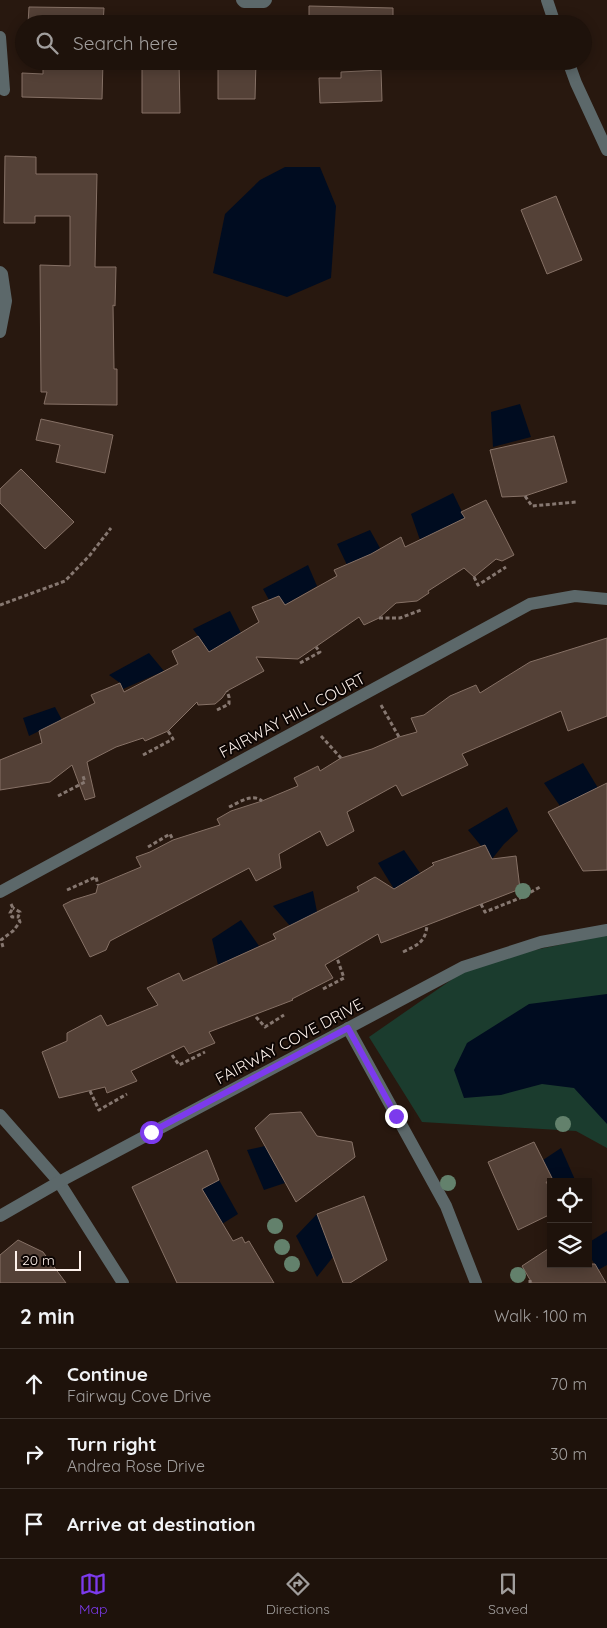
<!DOCTYPE html>
<meta charset="utf-8">
<style>
body{margin:0;font-family:Quicksand,sans-serif;background:#261b14;color:#f1f3f6}
.controls{position:absolute;right:15px;bottom:15px;display:grid;overflow:hidden;border-radius:0px;box-shadow:0 2px 12px #0003}
.controls button{width:45px;height:45px;display:grid;place-items:center;padding:0;border:0;border-bottom:1px solid #3c322c;background:#1e120b;color:#f1f3f6;font:25px sans-serif}
.scale{position:absolute;left:15px;bottom:12px;width:66px;box-sizing:border-box;padding-left:5px;border:2px solid #fdf1eb;border-top:0;font-size:14px;line-height:18px;white-space:nowrap;color:#fdf1eb;-webkit-text-stroke:4px #0c0503;paint-order:stroke}
.stop{position:absolute;width:15px;height:15px;margin:-11px;border:4px solid #7c3aed;border-radius:50%;background:#fff}
.stop.end{background:#7c3aed;border-color:#fff;box-shadow:0 1px 5px #0008}
.list{margin:0;padding:0;list-style:none}
h2{display:flex;justify-content:space-between;align-items:center;height:65px;margin:0;padding:0 20px;font-size:21px}
h2 small{font-size:16px;font-weight:400;color:#a19e9d}
.list li{display:grid;grid-template-columns:32px 1fr auto;gap:15px;align-items:center;box-sizing:border-box;height:70px;padding:0 20px;border-top:1px solid #3c322c}
.list b{display:block;font-size:19px;white-space:nowrap}
.list p{margin:0;font-size:16px;white-space:nowrap;color:#a19e9d}
.list em{font-size:16px;font-style:normal;color:#a19e9d}
.icon{flex:none;width:28px;height:28px;fill:none;stroke:currentColor;stroke-width:2;stroke-linecap:round;stroke-linejoin:round}
.map{position:relative;flex:none;width:607px;height:1283px;overflow:hidden}
.search{position:absolute;background:#1e120b;box-shadow:0 2px 12px #0003;left:15px;right:15px;top:15px;height:55px;display:flex;align-items:center;gap:12px;box-sizing:border-box;padding:0 18px;border-radius:28px;color:#a19e9d;font-size:19px}
.sheet{height:275px;background:#1e120b}
nav{display:flex;justify-content:space-around;align-items:center;box-sizing:border-box;height:70px;border-top:1px solid #3c322c;background:#1e120b;font-size:14px;color:#a19e9d}
nav a{display:grid;justify-items:center;gap:2px}
nav .on{color:#7c3aed}
.map>svg:first-child{display:block}
</style>
<div class="map">
<svg width="607" height="1283" viewBox="0 0 607 1283">
<rect width="100%" height="100%" fill="#28180f"/>
<polygon fill="#1b3c2e" points="607,935 607,1148 576,1131 422,1122 369,1037 477,962"/>
<g fill="#000c20">
<polygon points="285,167 320,167 336,206 331,278 287,297 213,273 225,214 260,180"/>
<polygon points="520,404 531,437 493,447 491,412"/>
<polygon points="453,493 465,518 420,540 411,514"/>
<polygon points="370,530 380,548 376,551 379,555 359,568 355,561 347,565 337,544"/>
<polygon points="308,565 317,586 285,605 269,600 263,589"/>
<polygon points="230,611 241,633 209,652 193,629"/>
<polygon points="149,653 164,671 123,689 124,692 120,683 109,675"/>
<polygon points="55,707 62,720 29,736 23,718"/>
<polygon points="583,763 598,788 560,806 544,783"/>
<polygon points="507,807 518,831 504,844 492,859 468,830"/>
<polygon points="404,850 420,873 394,889 378,863"/>
<polygon points="313,891 317,912 290,926 273,906"/>
<polygon points="241,920 259,946 218,965 212,939"/>
<polygon points="607,994 607,1124 574,1088 542,1084 501,1095 464,1098 454,1070 467,1043 529,1004"/>
<polygon points="265,1146 285,1183 264,1190 247,1150"/>
<polygon points="561,1148 576,1182 554,1182 543,1160"/>
<polygon points="219,1180 238,1214 222,1224 202,1189"/>
<polygon points="317,1214 333,1257 317,1277 296,1236"/>
<polygon points="607,1231 607,1265 598,1270 588,1253 588,1243"/>
</g>
<g fill="#544137" stroke="#867166">
<polygon points="309,6 393,8 393,24 309,24"/>
<polygon points="29,7 104,8 103,24 28,24"/>
<polygon points="43,61 103,61 102,99 22,97 22,73 43,74"/>
<polygon points="142,61 179,61 180,113 142,113"/>
<polygon points="218,61 256,61 255,99 218,99"/>
<polygon points="381,70 382,101 320,103 319,78 341,78 341,72"/>
<polygon points="5,156 36,157 36,174 97,174 95,267 116,267 115,306 113,305 114,369 117,369 117,405 44,404 47,392 41,392 40,265 70,266 70,216 35,216 35,223 4,223"/>
<polygon points="556,196 582,260 547,274 521,210"/>
<polygon points="41,419 113,435 105,473 56,462 60,445 36,440"/>
<polygon points="554,436 567,482 525,496 502,497 490,450"/>
<polygon points="21,469 74,522 45,549 0,503 0,489"/>
<polygon points="486,500 514,555 502,561 496,559 474,577 464,568 428,591 429,593 417,601 396,603 379,618 364,625 359,617 298,659 256,657 264,671 227,691 222,698 215,704 198,705 197,702 168,731 145,741 143,738 116,747 87,762 95,797 85,800 72,765 50,782 0,790 0,760 42,743 39,731 95,703 91,695 120,683 124,692 178,664 172,651 198,636 209,652 259,622 252,607 279,596 285,605 337,576 334,570 371,554 401,537 405,547 465,518 461,512"/>
<polygon points="607,638 607,716 568,731 561,711 462,754 468,765 402,796 396,785 347,812 354,831 327,846 320,831 279,854 281,868 256,881 249,868 110,941 106,950 90,957 63,905 73,900 96,893 98,885 141,867 136,857 150,852 173,840 220,825 217,819 231,811 262,801 298,786 294,778 318,766 320,771 341,758 372,749 399,737 417,732 411,718 424,715 450,696 476,685 480,693 530,662"/>
<polygon points="607,783 607,870 583,871 548,812"/>
<polygon points="485,845 492,859 516,856 520,889 381,943 378,934 325,965 333,978 292,999 293,1000 209,1032 215,1043 189,1054 184,1046 131,1071 137,1081 107,1093 105,1087 59,1098 42,1052 67,1041 67,1033 101,1015 107,1026 158,1005 147,988 179,973 183,981 276,939 273,934 359,891 357,887 375,877 394,889 434,865 432,863"/>
<polygon points="301,1112 317,1136 352,1142 355,1157 296,1202 255,1128 270,1114"/>
<polygon points="534,1142 554,1182 546,1182 551,1190 551,1214 518,1230 488,1162"/>
<polygon points="207,1150 219,1180 202,1189 233,1241 242,1237 245,1243 249,1241 274,1283 177,1283 132,1187"/>
<polygon points="364,1196 387,1260 350,1283 343,1283 317,1214"/>
<polygon points="18,1240 43,1252 66,1283 0,1283 0,1255"/>
<polygon points="551,1247 551,1264 595,1264 606,1283 532,1283 522,1266"/>
</g>
<g fill="none" stroke-linecap="round" stroke-linejoin="round">
<g stroke="#867770" stroke-width="3" stroke-dasharray="4 2.5" stroke-linecap="butt">
<polyline points="525,496 532,506 576,502"/>
<polyline points="474,577 478,585 506,567"/>
<polyline points="0,605 65,581 90,555 111,528"/>
<polyline points="379,618 400,618 421,610"/>
<polyline points="300,663 320,652 316,647"/>
<polyline points="381,705 399,737"/>
<polyline points="217,710 229,704 229,697 227,691"/>
<polyline points="321,736 341,758"/>
<polyline points="143,755 173,739 168,731"/>
<polyline points="58,796 85,782 83,776"/>
<path d="M229 807C240 802 252 793 262 801"/>
<polyline points="148,847 170,834 173,840"/>
<polyline points="67,890 96,877 98,885"/>
<polyline points="11,904 13,908 10,913 12,917 18,917 20,912 13,908"/>
<polyline points="481,904 485,912 520,898 540,887"/>
<polyline points="3,947 1,940 13,931 20,922 18,917"/>
<path d="M403 952C417 945 425 943 427 926"/>
<polyline points="323,989 344,978 337,958"/>
<polyline points="256,1017 265,1027 284,1015"/>
<polyline points="172,1055 179,1065 205,1052"/>
<polyline points="90,1091 99,1110 127,1094"/>
<polyline points="530,1280 530,1283"/>
</g>
<polyline stroke="#5c686a" stroke-width="12" points="0,37 4,90"/>
<g stroke="#5c686a" stroke-width="12">
<polyline points="242,0 244,2 264,2 266,0"/>
<polyline points="0,272 2,274 6,301 0,332"/>
<polyline points="0,892 530,604 575,596 607,599"/>
<polyline points="348,1028 446,1206 476,1283"/>
<polyline points="0,1115 59,1182 123,1283"/>
<polyline points="0,1216 59,1182 463,967 541,942 607,930"/>
</g>
<g stroke="#5c686a" stroke-width="12">
<polyline points="547,0 555,24"/>
<polyline points="568,61 576,83 607,150"/>
</g>
</g>
<g fill="#63816c">
<circle cx="523" cy="891" r="8"/>
<circle cx="563" cy="1124" r="8"/>
<circle cx="448" cy="1183" r="8"/>
<circle cx="275" cy="1226" r="8"/>
<circle cx="282" cy="1247" r="8"/>
<circle cx="292" cy="1264" r="8"/>
<circle cx="518" cy="1275" r="8"/>
</g>
<g fill="none" stroke-linecap="round" stroke-linejoin="round">
<polyline stroke="#7c3aed" stroke-width="6" points="151,1132 348,1028 396,1116"/>
</g>
<g text-anchor="middle" dominant-baseline="central" stroke-width="4" stroke-linejoin="round" paint-order="stroke">
<g font-size="16" fill="#fdf1eb" stroke="#0c0503">
<text transform="translate(292 715) rotate(-28)">FAIRWAY HILL COURT</text>
<text transform="translate(289 1041) rotate(-28)">FAIRWAY COVE DRIVE</text>
</g>
</g>
</svg>
<div class="controls">
<button><svg class="icon" aria-label="locate" viewBox="0 0 24 24"><circle cx="12" cy="12" r="6"/><path d="M12 2v4M12 18v4M2 12h4M18 12h4"/></svg></button>
<button><svg class="icon" aria-label="layers" viewBox="0 0 24 24"><path d="M12 4l9 5-9 5-9-5zM3 14l9 5 9-5"/></svg></button>
</div>
<div class="scale">20 m</div>
<div class="stop" style="left:151px;top:1132px"></div>
<div class="stop end" style="left:396px;top:1116px"></div>
<div class="search"><svg class="icon" aria-label="search" viewBox="0 0 24 24"><circle cx="10" cy="10" r="6"/><path d="M15 15l6 6"/></svg>Search here</div>
</div>
<section class="sheet">
<h2>2 min<small>Walk · 100 m</small></h2>
<ul class="list">
<li><svg class="icon" aria-label="ahead" viewBox="0 0 24 24"><path d="M12 20V5M6 11l6-6 6 6"/></svg><div><b>Continue</b><p>Fairway Cove Drive</p></div><em>70 m</em></li>
<li><svg class="icon" aria-label="right" viewBox="0 0 24 24"><path d="M7 20v-9h11M14 6l5 5-5 5"/></svg><div><b>Turn right</b><p>Andrea Rose Drive</p></div><em>30 m</em></li>
<li><svg class="icon" aria-label="arrive" viewBox="0 0 24 24"><path d="M6 21V4h12l-3 4 3 4H6"/></svg><div><b>Arrive at destination</b></div></li>
</ul>
</section>
<nav>
<a class="on"><svg class="icon" aria-label="map" viewBox="0 0 24 24"><path d="M3 6l6-2 6 2 6-2v14l-6 2-6-2-6 2zM9 4v14M15 6v14"/></svg>Map</a>
<a><svg class="icon" aria-label="directions" viewBox="0 0 24 24"><path d="M12 3l9 9-9 9-9-9zM9 14v-3h6M13 9l2 2-2 2"/></svg>Directions</a>
<a><svg class="icon" aria-label="saved" viewBox="0 0 24 24"><path d="M7 4h10v16l-5-4-5 4z"/></svg>Saved</a>
</nav>
